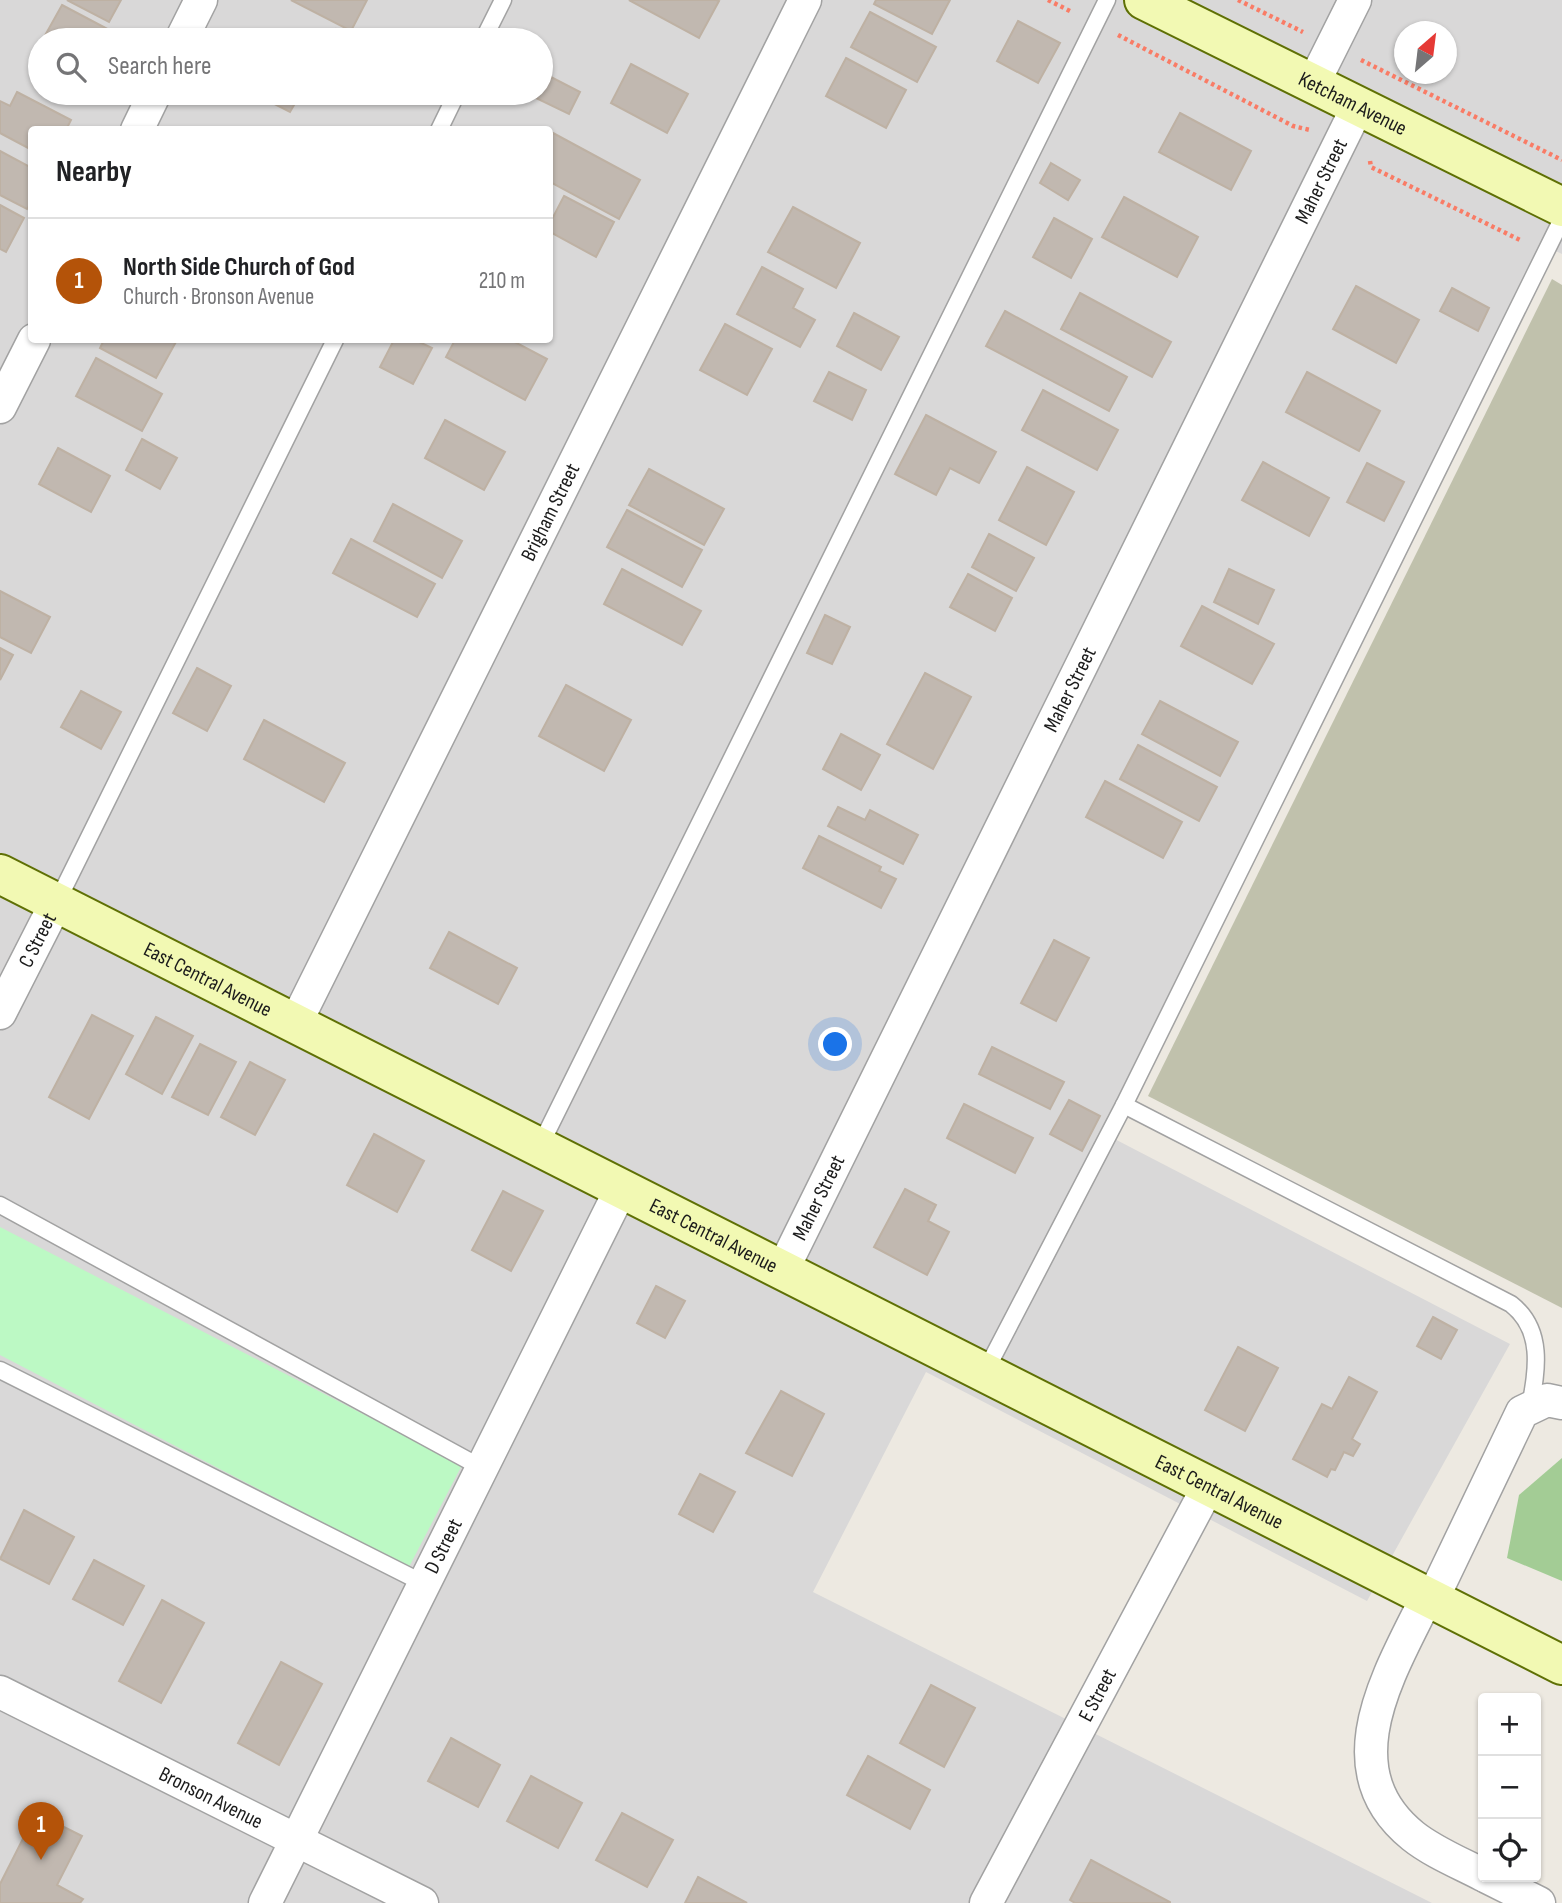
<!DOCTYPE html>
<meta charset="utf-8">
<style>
body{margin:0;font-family:"Sofia Sans Condensed",sans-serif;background:#f2f2f2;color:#202124}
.controls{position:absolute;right:21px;bottom:21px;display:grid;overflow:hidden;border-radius:7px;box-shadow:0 2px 5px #0004}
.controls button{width:63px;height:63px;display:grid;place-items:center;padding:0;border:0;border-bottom:2px solid #e0e0e0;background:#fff;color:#202124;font:35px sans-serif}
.compass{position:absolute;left:1394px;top:21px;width:63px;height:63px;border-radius:50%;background:#fff;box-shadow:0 2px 5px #0004;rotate:28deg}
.you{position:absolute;left:836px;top:1045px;width:24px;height:24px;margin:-18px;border:5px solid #fff;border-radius:50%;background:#1a73e8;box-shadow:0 0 0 10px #1a73e833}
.badge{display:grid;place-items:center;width:46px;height:46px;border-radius:50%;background:#b45309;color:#fff;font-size:23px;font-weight:700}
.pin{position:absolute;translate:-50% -58px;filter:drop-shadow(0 2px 4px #0008)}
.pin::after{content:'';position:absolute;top:37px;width:24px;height:21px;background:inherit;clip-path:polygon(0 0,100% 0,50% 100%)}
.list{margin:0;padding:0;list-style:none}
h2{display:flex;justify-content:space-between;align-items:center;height:91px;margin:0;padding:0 28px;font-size:30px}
h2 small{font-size:23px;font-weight:400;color:#757577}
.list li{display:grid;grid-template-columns:46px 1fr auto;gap:21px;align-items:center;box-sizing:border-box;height:126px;padding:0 28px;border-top:2px solid #e0e0e0}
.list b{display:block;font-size:26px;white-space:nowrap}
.list p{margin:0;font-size:23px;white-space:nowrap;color:#757577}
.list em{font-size:23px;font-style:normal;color:#757577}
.icon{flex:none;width:38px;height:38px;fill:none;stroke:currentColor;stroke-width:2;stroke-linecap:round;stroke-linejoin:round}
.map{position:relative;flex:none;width:1562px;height:1903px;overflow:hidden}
.search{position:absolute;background:#fff;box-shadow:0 2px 5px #0004;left:28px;top:28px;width:525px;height:77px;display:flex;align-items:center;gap:18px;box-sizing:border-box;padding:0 24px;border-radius:38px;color:#757577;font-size:26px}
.panel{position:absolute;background:#fff;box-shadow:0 2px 5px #0004;left:28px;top:126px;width:525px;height:217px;border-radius:7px}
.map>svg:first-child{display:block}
</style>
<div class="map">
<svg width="1562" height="1903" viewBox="0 0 1562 1903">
<rect width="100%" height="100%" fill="#ede9e1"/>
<path fill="#d9d8d8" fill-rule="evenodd" d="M0 0H1562V254L1543 245 1103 1133 1510 1344 1367 1601 926 1372 813 1592 1432 1903H0ZM1404 32H1446V74H1404ZM40 40H541V93H40ZM32 130H550V340H32Z"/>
<polygon fill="#c0c1ac" points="1552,279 1562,285 1562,1308 1148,1096"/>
<polygon fill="#a3cc95" points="1562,1458 1562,1581 1507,1558 1519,1495"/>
<polygon fill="#bcf9c4" points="0,1227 462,1465 409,1567 0,1355"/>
<g fill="#c1b8b0" stroke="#beb1a3" stroke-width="2">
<polygon points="67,0 121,0 109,22"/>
<polygon points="291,0 367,0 351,31"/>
<polygon points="629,0 716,0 719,1 699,38"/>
<polygon points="876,0 950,0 932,34 874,4"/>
<polygon points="62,5 115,33 111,40 43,39"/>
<polygon points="870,12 936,47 917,82 851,47"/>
<polygon points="1018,21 1060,43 1038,83 997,61"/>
<polygon points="336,29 357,40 330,40"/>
<polygon points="846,58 906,90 886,128 826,96"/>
<polygon points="631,64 688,94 667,133 611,103"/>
<polygon points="547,75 580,92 569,114 536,98"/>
<polygon points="17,92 71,120 66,130 32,130 32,150 0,133 0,101 10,106"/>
<polygon points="253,93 301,93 290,112"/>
<polygon points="1180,113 1251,151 1231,190 1159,152"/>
<polygon points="553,133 640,180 619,219 550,182 550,139"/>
<polygon points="0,151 32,168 32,201 27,209 0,195"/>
<polygon points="1051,163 1080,180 1068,200 1040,183"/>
<polygon points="564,196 614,222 596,257 550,232 550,223"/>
<polygon points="1124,197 1198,237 1177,277 1102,237"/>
<polygon points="0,205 24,218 6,252 0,249"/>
<polygon points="793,207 860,243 836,288 768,252"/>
<polygon points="1054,218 1092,239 1071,278 1033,257"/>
<polygon points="762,267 803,289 793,308 815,320 800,347 737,314"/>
<polygon points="1356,286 1419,320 1396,363 1333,329"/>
<polygon points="1452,288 1489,308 1478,331 1440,311"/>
<polygon points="1080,293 1171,342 1152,377 1061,329"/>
<polygon points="1005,311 1127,377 1109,411 986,346"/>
<polygon points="854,313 899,337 881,370 837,346"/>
<polygon points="725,324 772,349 747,395 700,370"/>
<polygon points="104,340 177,340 156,378 100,348"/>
<polygon points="394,340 415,340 432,348 413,384 380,367"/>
<polygon points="455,340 511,340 547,359 525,400 446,357"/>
<polygon points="96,358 162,394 142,431 76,396"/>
<polygon points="829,372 866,390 852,420 814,401"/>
<polygon points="1307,372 1380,411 1359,451 1286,412"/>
<polygon points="1043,390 1118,430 1097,470 1022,430"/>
<polygon points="926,415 996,452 979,483 950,468 936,495 895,474"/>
<polygon points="445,420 505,452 484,490 425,458"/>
<polygon points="142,439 177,458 160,489 126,470"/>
<polygon points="58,448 110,476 91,512 39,484"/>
<polygon points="1263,462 1329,498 1309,536 1242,500"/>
<polygon points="1367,463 1404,482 1384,521 1347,502"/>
<polygon points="1027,467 1074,492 1046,545 999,520"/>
<polygon points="649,469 724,509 704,545 629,505"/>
<polygon points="393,504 462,541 442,578 374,541"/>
<polygon points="627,510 702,550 682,587 607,547"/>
<polygon points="989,534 1034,558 1016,591 972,567"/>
<polygon points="351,539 435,584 417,617 333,573"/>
<polygon points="622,569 701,611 682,645 604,604"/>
<polygon points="1229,569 1274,590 1258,624 1214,602"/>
<polygon points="968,574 1012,598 995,631 950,607"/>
<polygon points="0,591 50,617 31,653 0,637"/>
<polygon points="1202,606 1274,644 1252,684 1181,646"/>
<polygon points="825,615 850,627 832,664 807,653"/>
<polygon points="0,648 13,655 0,680"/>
<polygon points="197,668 231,686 207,731 173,713"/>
<polygon points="925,673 971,697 933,769 887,744"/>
<polygon points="566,685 631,720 604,771 539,736"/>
<polygon points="81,691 121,712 101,749 61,727"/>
<polygon points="1160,701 1238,742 1220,776 1142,734"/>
<polygon points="264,720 345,763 324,802 244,759"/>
<polygon points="841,734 880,755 861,790 823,769"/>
<polygon points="1138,745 1217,787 1199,821 1120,779"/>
<polygon points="1105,781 1182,822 1163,858 1086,817"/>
<polygon points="838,807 865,820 870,810 918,835 903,864 828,826"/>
<polygon points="819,836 881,867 879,871 896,879 881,908 803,868"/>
<polygon points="449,932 517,968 498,1004 430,968"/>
<polygon points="1054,940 1089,958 1056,1021 1021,1003"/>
<polygon points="92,1015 133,1036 89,1119 49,1097"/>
<polygon points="156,1017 193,1036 162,1094 126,1074"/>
<polygon points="200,1044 236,1062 208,1115 172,1097"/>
<polygon points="992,1047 1064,1082 1050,1109 979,1074"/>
<polygon points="250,1062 285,1080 255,1135 221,1117"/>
<polygon points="1069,1100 1100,1116 1082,1151 1050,1134"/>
<polygon points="964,1104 1033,1138 1015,1173 947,1138"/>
<polygon points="374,1134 424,1161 397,1212 347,1185"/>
<polygon points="905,1189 936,1205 928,1221 949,1232 927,1275 874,1247"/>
<polygon points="503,1191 543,1211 511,1271 472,1250"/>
<polygon points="656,1286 685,1301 665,1338 637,1323"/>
<polygon points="1433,1317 1457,1330 1441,1359 1417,1346"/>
<polygon points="1238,1347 1278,1368 1245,1431 1205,1410"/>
<polygon points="1349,1377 1377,1392 1352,1439 1360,1444 1353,1456 1344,1452 1335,1470 1331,1469 1327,1477 1293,1459 1322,1404 1332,1409"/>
<polygon points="781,1391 824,1414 792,1476 746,1453"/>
<polygon points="700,1474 735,1492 713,1532 679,1514"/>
<polygon points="24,1510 74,1537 49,1584 0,1559"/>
<polygon points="94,1560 144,1586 123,1625 73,1599"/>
<polygon points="162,1600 204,1623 161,1703 119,1681"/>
<polygon points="281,1662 322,1684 279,1765 238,1743"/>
<polygon points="931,1685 975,1708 944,1767 900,1743"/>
<polygon points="451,1738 500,1765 478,1807 428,1781"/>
<polygon points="868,1756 930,1790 910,1829 847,1795"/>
<polygon points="531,1776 582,1803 558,1848 507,1821"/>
<polygon points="36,1813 82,1836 57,1885 83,1899 80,1903 0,1903 0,1884"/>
<polygon points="622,1813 673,1840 647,1887 596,1860"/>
<polygon points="1091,1860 1170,1902 1170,1903 1075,1903 1070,1900"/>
<polygon points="698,1877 747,1903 685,1903"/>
</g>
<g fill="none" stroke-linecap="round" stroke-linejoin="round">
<g stroke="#a2a2a2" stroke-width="19">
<g id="lane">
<polyline points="483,40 503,0"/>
<polyline points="439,130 457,93"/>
<polyline points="57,902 335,340"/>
<path d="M1124 1105 1511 1304C1544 1330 1537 1369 1530 1407"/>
<polyline points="539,1148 1107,0"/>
<polyline points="0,1205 482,1468"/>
<polyline points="0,1370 425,1584"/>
<polyline points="984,1374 1124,1105 1562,219"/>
</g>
</g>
<g stroke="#a2a2a2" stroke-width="35">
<g id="street">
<polyline points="181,40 201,0"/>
<polyline points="1313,84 1355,0"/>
<polyline points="137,130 155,93"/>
<polyline points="0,407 34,340"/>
<path id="s1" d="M0 1013 56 903"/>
<path id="s2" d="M295 1024 805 0"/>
<path id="s3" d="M782 1271 1358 106"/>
<path d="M1427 1597C1391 1671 1329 1768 1413 1836 1433 1852 1460 1863 1483 1875"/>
<polyline points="1432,1600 1522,1412 1547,1400 1562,1403"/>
<path id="s4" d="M0 1692 422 1903"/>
<polyline points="1487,1877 1539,1903"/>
<path id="s5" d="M265 1903 621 1189"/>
<path id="s6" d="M986 1903 1208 1487"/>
</g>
</g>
<g stroke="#5f7005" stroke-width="42">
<g id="secondary">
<path id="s7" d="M1144 0 1562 207"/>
<path id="s8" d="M0 874 1562 1665"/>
</g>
</g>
<g stroke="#f97c66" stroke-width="4.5" stroke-dasharray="3.5 3.5" stroke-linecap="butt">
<polyline points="1048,0 1072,12"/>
<polyline points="1238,0 1303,32"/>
<polyline points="1118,35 1293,126 1310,130"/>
<polyline points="1361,60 1562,160"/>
<polyline points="1370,161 1371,167 1522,241"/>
</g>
<use href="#lane" stroke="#fff" stroke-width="16"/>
<use href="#street" stroke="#fff" stroke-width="32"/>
<use href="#secondary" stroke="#f2f9b3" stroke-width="38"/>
</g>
<g text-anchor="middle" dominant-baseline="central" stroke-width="6" stroke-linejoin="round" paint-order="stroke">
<g font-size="21" fill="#1b1b1b" stroke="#fff">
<text stroke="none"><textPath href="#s7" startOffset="233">Ketcham Avenue</textPath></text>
<text stroke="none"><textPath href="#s3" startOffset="1216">Maher Street</textPath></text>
<text stroke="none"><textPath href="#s2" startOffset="572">Brigham Street</textPath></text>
<text stroke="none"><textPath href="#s3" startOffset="649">Maher Street</textPath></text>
<text stroke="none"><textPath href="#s1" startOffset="82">C Street</textPath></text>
<text stroke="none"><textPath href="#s8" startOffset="233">East Central Avenue</textPath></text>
<text stroke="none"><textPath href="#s3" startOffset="82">Maher Street</textPath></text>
<text stroke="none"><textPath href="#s8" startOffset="800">East Central Avenue</textPath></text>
<text stroke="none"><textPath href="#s8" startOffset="1367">East Central Avenue</textPath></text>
<text stroke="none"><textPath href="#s5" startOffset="399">D Street</textPath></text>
<text stroke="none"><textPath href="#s6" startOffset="236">E Street</textPath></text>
<text stroke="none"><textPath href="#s4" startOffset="236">Bronson Avenue</textPath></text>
</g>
</g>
</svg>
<div class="controls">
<button>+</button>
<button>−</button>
<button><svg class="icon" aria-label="locate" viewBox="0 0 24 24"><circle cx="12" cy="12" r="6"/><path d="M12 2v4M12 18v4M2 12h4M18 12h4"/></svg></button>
</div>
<svg class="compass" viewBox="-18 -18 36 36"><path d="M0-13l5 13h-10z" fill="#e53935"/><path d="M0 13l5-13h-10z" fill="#757577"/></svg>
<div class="you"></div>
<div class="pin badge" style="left:41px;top:1860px">1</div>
<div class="search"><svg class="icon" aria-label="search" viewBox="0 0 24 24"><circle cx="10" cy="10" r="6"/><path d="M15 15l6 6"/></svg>Search here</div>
<section class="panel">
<h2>Nearby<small></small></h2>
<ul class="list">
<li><span class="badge">1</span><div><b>North Side Church of God</b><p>Church · Bronson Avenue</p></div><em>210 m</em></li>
</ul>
</section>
</div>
